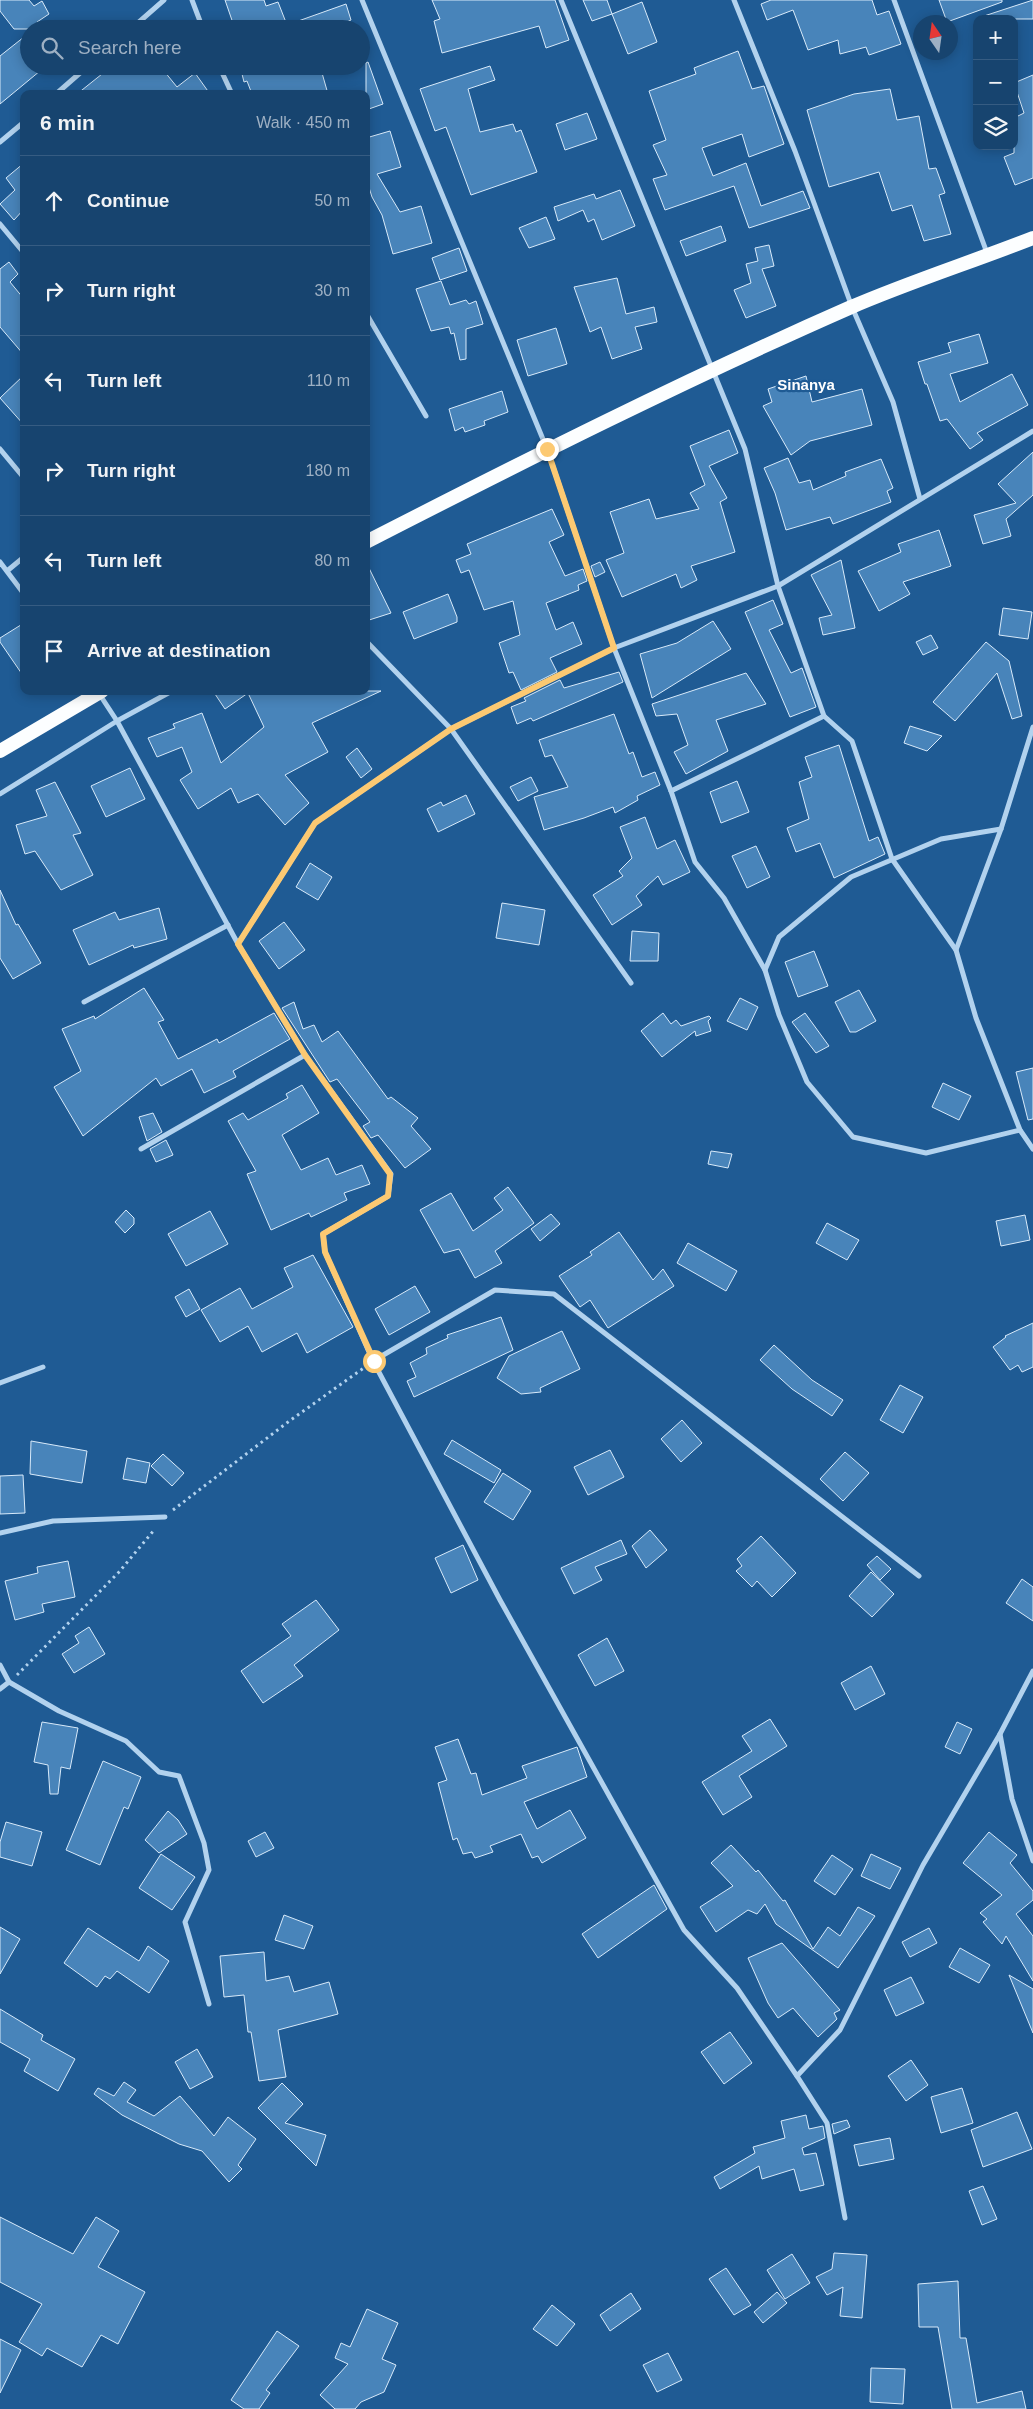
<!DOCTYPE html>
<meta charset="utf-8">
<style>
body{margin:0;font-family:Helvetica,sans-serif;background:#244e77;color:#f1f3f6}
.controls{position:absolute;right:15px;top:15px;display:grid;overflow:hidden;border-radius:10px;box-shadow:0 2px 12px #0003}
.controls button{width:45px;height:45px;display:grid;place-items:center;padding:0;border:0;border-bottom:1px solid #365c82;background:#17446f;color:#f1f3f6;font:25px sans-serif}
.compass{position:absolute;left:913px;top:15px;width:45px;height:45px;border-radius:50%;background:#17446f;box-shadow:0 2px 12px #0003;rotate:347deg}
.stop{position:absolute;width:15px;height:15px;margin:-11px;border:4px solid #fcc972;border-radius:50%;background:#fff}
.stop.end{background:#fcc972;border-color:#fff;box-shadow:0 1px 5px #0008}
.list{margin:0;padding:0;list-style:none}
h2{display:flex;justify-content:space-between;align-items:center;height:65px;margin:0;padding:0 20px;font-size:21px}
h2 small{font-size:16px;font-weight:400;color:#9eb0c3}
.list li{display:grid;grid-template-columns:32px 1fr auto;gap:15px;align-items:center;box-sizing:border-box;height:90px;padding:0 20px;border-top:1px solid #365c82}
.list b{display:block;font-size:19px;white-space:nowrap}
.list em{font-size:16px;font-style:normal;color:#9eb0c3}
.icon{flex:none;width:28px;height:28px;fill:none;stroke:currentColor;stroke-width:2;stroke-linecap:round;stroke-linejoin:round}
.map{position:relative;flex:none;width:1033px;height:2409px;overflow:hidden}
.search{position:absolute;background:#17446f;box-shadow:0 2px 12px #0003;left:20px;top:20px;width:350px;height:55px;display:flex;align-items:center;gap:12px;box-sizing:border-box;padding:0 18px;border-radius:28px;color:#9eb0c3;font-size:19px}
.panel{position:absolute;background:#17446f;box-shadow:0 2px 12px #0003;left:20px;top:90px;width:350px;height:605px;border-radius:10px}
.map>svg:first-child{display:block}
</style>
<div class="map">
<svg width="1033" height="2409" viewBox="0 0 1033 2409">
<rect width="100%" height="100%" fill="#1f5b94"/>
<g fill="#4884ba" stroke="#d8eafa">
<polygon points="0,0 29,0 34,6 42,1 49,14 37,22 42,29 14,29 0,11"/>
<polygon points="225,0 264,0 266,6 278,2 287,25 346,4 351,20 340,25 342,29 235,29"/>
<polygon points="432,0 555,0 569,40 546,48 539,26 442,53 434,21 440,19"/>
<polygon points="583,0 607,0 612,14 592,21"/>
<polygon points="771,0 872,0 877,15 889,11 901,44 869,55 866,47 840,54 838,40 808,50 793,10 767,20 761,4"/>
<polygon points="939,0 1002,0 1002,2 947,22"/>
<polygon points="1033,0 1033,19 985,19 984,16"/>
<polygon points="642,2 657,42 628,54 612,14"/>
<polygon points="29,33 29,66 46,66 0,104 0,56"/>
<polygon points="738,51 752,89 764,86 784,144 749,157 742,134 702,148 713,176 746,163 761,206 803,191 810,208 749,228 734,186 665,210 653,179 667,175 653,145 666,140 649,91 696,74 694,68"/>
<polygon points="368,62 383,104 366,110 366,63"/>
<polygon points="112,66 160,66 177,87 195,73 210,94 77,94"/>
<polygon points="240,66 320,66 328,94 252,94 247,81 244,82"/>
<polygon points="490,66 495,80 468,89 480,132 513,124 516,132 521,130 537,172 471,195 446,127 435,131 420,89"/>
<polygon points="1033,75 1033,178 1015,185 1004,157 1014,153 1014,118 1024,113 1014,83"/>
<polygon points="890,89 897,120 919,116 929,169 936,168 945,193 939,195 951,234 924,241 912,205 892,211 879,172 829,187 807,110 854,94"/>
<polygon points="587,113 597,139 565,150 556,124"/>
<polygon points="390,131 401,167 377,174 400,212 421,206 432,243 393,254 382,215 372,197 366,178 366,138"/>
<polygon points="24,163 24,209 14,220 0,204 15,190 6,178"/>
<polygon points="620,190 635,226 602,240 594,219 588,222 583,210 558,221 554,207 594,194 596,199"/>
<polygon points="546,217 555,239 529,248 519,228"/>
<polygon points="721,226 726,241 686,256 680,241"/>
<polygon points="769,245 774,266 762,269 776,306 746,318 734,290 751,283 746,264 758,261 755,248"/>
<polygon points="459,248 467,271 440,280 432,258"/>
<polygon points="9,262 18,274 10,282 24,299 24,355 0,327 0,269"/>
<polygon points="617,278 626,314 654,307 657,322 635,327 642,349 612,359 601,327 590,332 574,287"/>
<polygon points="441,281 450,305 466,300 469,304 476,301 483,324 466,329 466,359 460,360 454,333 451,334 449,327 431,331 416,289"/>
<polygon points="556,328 567,364 528,376 517,340"/>
<polygon points="979,334 988,363 950,374 960,402 1012,374 1028,405 977,433 983,440 970,449 947,419 940,421 927,384 925,384 918,362 951,352 948,343"/>
<polygon points="24,375 24,425 0,398"/>
<polygon points="806,376 812,402 862,389 872,425 810,441 791,455 763,406 772,402 768,389"/>
<polygon points="502,391 508,412 484,421 485,425 465,432 463,427 455,431 449,409"/>
<polygon points="729,430 738,453 709,466 727,498 720,502 735,552 691,566 697,580 681,588 676,574 622,597 606,560 624,553 610,512 649,499 656,519 699,509 690,493 705,485 690,446"/>
<polygon points="1033,452 1033,495 1006,519 1011,536 983,544 974,515 1016,503 998,484"/>
<polygon points="788,458 799,483 810,480 813,490 846,476 845,472 881,459 893,488 887,491 891,502 833,524 830,517 786,530 775,493 764,468"/>
<polygon points="552,509 564,535 549,542 565,576 583,569 587,581 578,585 579,590 546,603 556,630 573,622 582,644 550,658 557,672 521,690 513,672 509,673 499,643 520,635 513,601 484,610 469,570 461,573 456,560 471,554 467,544"/>
<polygon points="939,530 951,566 903,582 910,594 879,611 858,571 901,552 898,544"/>
<polygon points="841,560 855,628 823,635 819,618 832,615 811,575"/>
<polygon points="366,562 391,613 366,621"/>
<polygon points="600,562 605,572 595,577 591,566"/>
<polygon points="448,594 457,617 457,622 414,639 403,612"/>
<polygon points="773,600 783,624 769,630 791,673 802,668 816,707 790,717 745,612"/>
<polygon points="1003,608 1032,612 1028,639 999,635"/>
<polygon points="713,621 731,649 652,698 640,654 677,643"/>
<polygon points="24,623 24,677 0,642 0,638"/>
<polygon points="931,635 938,648 923,655 916,642"/>
<polygon points="986,642 1009,661 1022,716 1012,719 997,673 955,721 933,702"/>
<polygon points="619,672 623,682 533,721 531,718 517,724 511,707 526,701 524,698 560,680 564,688"/>
<polygon points="746,673 766,704 716,720 728,751 686,774 674,752 688,745 677,714 656,716 652,704"/>
<polygon points="213,691 381,691 312,723 328,752 285,775 309,803 285,825 258,794 238,803 231,788 198,809 180,780 192,772 182,747 157,757 148,738 175,728 173,724 202,713 221,763 264,727 248,693 225,709"/>
<polygon points="614,714 629,754 633,752 642,777 655,772 660,785 637,796 638,800 615,813 613,807 584,818 544,830 534,797 568,787 552,755 545,757 539,740"/>
<polygon points="910,726 942,736 927,751 904,743"/>
<polygon points="839,745 869,841 878,837 885,854 834,878 820,843 796,852 787,828 809,819 799,782 812,777 805,757"/>
<polygon points="357,748 372,769 361,778 346,757"/>
<polygon points="130,768 145,799 106,817 91,786"/>
<polygon points="531,777 538,791 518,801 510,787"/>
<polygon points="737,781 749,812 721,823 710,792"/>
<polygon points="55,782 81,833 73,835 93,875 61,890 35,851 25,854 16,825 47,816 36,790"/>
<polygon points="466,795 475,814 438,832 427,809 441,802 443,806"/>
<polygon points="645,817 657,849 675,840 690,872 663,885 658,876 636,896 642,905 612,925 593,895 623,876 619,871 632,858 620,827"/>
<polygon points="756,846 770,877 747,888 732,856"/>
<polygon points="310,863 332,877 318,900 296,887"/>
<polygon points="0,890 16,925 18,924 41,963 13,979 0,958"/>
<polygon points="502,903 545,910 539,945 496,938"/>
<polygon points="159,908 167,939 134,948 133,945 89,965 73,930 115,912 119,920"/>
<polygon points="284,922 305,950 279,969 259,941"/>
<polygon points="632,931 659,933 658,961 630,961"/>
<polygon points="814,951 828,986 798,997 785,962"/>
<polygon points="144,988 164,1020 158,1022 178,1059 217,1039 219,1043 274,1013 290,1039 233,1071 236,1077 204,1093 192,1069 161,1086 156,1078 83,1136 54,1087 81,1071 62,1029 94,1016 95,1019"/>
<polygon points="859,990 876,1021 856,1032 850,1032 835,1002"/>
<polygon points="740,998 758,1007 747,1030 727,1021"/>
<polygon points="294,1002 303,1029 314,1025 322,1042 338,1031 388,1099 391,1097 418,1118 411,1126 431,1149 405,1168 378,1135 371,1138 363,1126 370,1122 337,1079 330,1082 282,1008"/>
<polygon points="663,1013 671,1024 676,1020 681,1026 709,1016 711,1018 708,1021 711,1031 696,1036 695,1031 662,1057 641,1031"/>
<polygon points="805,1013 829,1046 816,1053 792,1022"/>
<polygon points="1033,1068 1033,1119 1028,1120 1016,1072"/>
<polygon points="943,1083 971,1096 959,1120 932,1107"/>
<polygon points="302,1085 319,1113 282,1135 301,1170 328,1158 336,1175 362,1165 370,1184 344,1193 347,1200 311,1217 309,1213 271,1230 247,1174 256,1171 228,1121 243,1113 248,1120 288,1098 286,1094"/>
<polygon points="153,1113 162,1132 147,1141 139,1117"/>
<polygon points="166,1140 173,1155 156,1162 150,1149"/>
<polygon points="711,1151 732,1154 728,1168 708,1164"/>
<polygon points="508,1187 534,1223 495,1251 502,1263 475,1278 459,1249 444,1253 420,1210 451,1193 473,1231 503,1210 494,1198"/>
<polygon points="126,1210 134,1218 134,1224 125,1233 115,1222"/>
<polygon points="210,1211 228,1244 186,1266 168,1234"/>
<polygon points="551,1214 560,1224 540,1241 531,1229"/>
<polygon points="1025,1215 1030,1240 1001,1246 996,1221"/>
<polygon points="827,1223 859,1240 847,1260 816,1243"/>
<polygon points="619,1232 653,1280 663,1269 674,1286 608,1328 590,1300 580,1307 559,1276 592,1255 590,1252"/>
<polygon points="688,1243 737,1271 726,1291 677,1263"/>
<polygon points="313,1255 353,1327 307,1353 297,1333 262,1352 248,1326 220,1342 201,1310 240,1288 252,1309 293,1287 284,1268"/>
<polygon points="415,1286 430,1312 389,1335 375,1309"/>
<polygon points="189,1289 200,1309 186,1317 175,1297"/>
<polygon points="501,1317 513,1350 414,1397 407,1381 416,1377 410,1363 427,1354 426,1348 448,1338 447,1335"/>
<polygon points="1033,1323 1033,1367 1022,1372 1018,1365 1010,1370 993,1347 1006,1337 1005,1336"/>
<polygon points="562,1331 580,1369 540,1388 541,1392 521,1394 497,1378 509,1356"/>
<polygon points="774,1345 812,1380 843,1400 832,1416 792,1389 760,1360"/>
<polygon points="900,1385 923,1397 903,1433 880,1420"/>
<polygon points="682,1420 702,1443 681,1462 661,1439"/>
<polygon points="452,1440 501,1470 494,1483 444,1454"/>
<polygon points="31,1441 87,1451 82,1483 30,1474"/>
<polygon points="610,1450 624,1477 588,1495 574,1467"/>
<polygon points="845,1452 869,1473 843,1501 820,1479"/>
<polygon points="163,1454 184,1473 172,1486 151,1466"/>
<polygon points="127,1458 150,1463 146,1483 123,1479"/>
<polygon points="503,1473 531,1491 513,1520 484,1502"/>
<polygon points="23,1475 25,1513 0,1514 0,1476"/>
<polygon points="650,1530 667,1550 646,1568 632,1546"/>
<polygon points="761,1536 796,1573 772,1597 757,1581 752,1587 736,1571 742,1566 737,1559"/>
<polygon points="621,1540 627,1554 595,1567 602,1580 574,1594 561,1568"/>
<polygon points="463,1545 478,1580 451,1593 435,1558"/>
<polygon points="877,1556 891,1569 880,1580 867,1565"/>
<polygon points="68,1561 75,1597 42,1604 44,1612 15,1620 5,1581 38,1573 37,1567"/>
<polygon points="871,1572 894,1594 872,1617 849,1596"/>
<polygon points="1022,1579 1033,1587 1033,1621 1006,1603"/>
<polygon points="316,1600 339,1630 294,1665 303,1676 263,1703 241,1671 291,1636 282,1624"/>
<polygon points="89,1627 105,1654 74,1673 62,1654 79,1643 75,1636"/>
<polygon points="607,1638 624,1671 595,1686 578,1655"/>
<polygon points="871,1666 885,1694 855,1710 841,1683"/>
<polygon points="770,1719 787,1746 739,1776 752,1797 723,1815 702,1782 752,1751 742,1736"/>
<polygon points="42,1722 78,1728 70,1769 61,1767 58,1794 50,1794 48,1765 34,1762"/>
<polygon points="957,1722 972,1729 960,1754 945,1747"/>
<polygon points="458,1739 471,1774 476,1773 482,1795 527,1778 522,1766 577,1747 587,1777 524,1802 537,1829 570,1810 586,1838 542,1863 538,1856 532,1858 521,1834 490,1846 493,1852 475,1858 472,1852 463,1854 457,1838 453,1840 438,1783 447,1780 435,1747"/>
<polygon points="103,1761 141,1777 128,1809 124,1807 100,1865 66,1850"/>
<polygon points="168,1811 178,1820 187,1834 159,1853 145,1840"/>
<polygon points="6,1822 42,1832 32,1866 0,1857 0,1842"/>
<polygon points="265,1832 274,1848 256,1857 248,1841"/>
<polygon points="989,1832 1017,1855 1010,1863 1033,1891 1033,1900 1016,1914 1033,1936 1033,1981 1006,1936 1002,1944 983,1922 987,1919 980,1913 1002,1895 963,1863"/>
<polygon points="731,1845 756,1872 758,1870 783,1901 785,1900 813,1949 828,1927 840,1936 858,1907 875,1916 838,1968 776,1924 765,1904 757,1914 748,1910 716,1932 700,1907 733,1886 711,1863"/>
<polygon points="161,1854 195,1877 172,1910 139,1888"/>
<polygon points="871,1854 901,1868 890,1889 861,1876"/>
<polygon points="832,1855 853,1869 835,1895 814,1881"/>
<polygon points="654,1885 667,1909 598,1958 582,1934"/>
<polygon points="284,1915 313,1926 304,1949 275,1940"/>
<polygon points="0,1927 20,1939 0,1974"/>
<polygon points="88,1928 139,1961 148,1946 169,1961 149,1993 117,1971 110,1979 105,1976 97,1987 64,1963"/>
<polygon points="929,1928 937,1943 910,1957 902,1942"/>
<polygon points="782,1943 840,2010 834,2013 837,2019 818,2037 793,2008 778,2018 768,2003 748,1958"/>
<polygon points="960,1948 990,1965 979,1983 949,1967"/>
<polygon points="264,1952 266,1981 289,1976 294,1992 329,1982 338,2014 278,2030 286,2077 259,2081 251,2032 248,2032 244,1995 224,1997 220,1956"/>
<polygon points="1009,1975 1033,1989 1033,2033"/>
<polygon points="911,1977 924,2003 896,2016 884,1990"/>
<polygon points="0,2009 43,2035 41,2040 75,2059 58,2091 24,2071 30,2059 0,2042"/>
<polygon points="730,2032 752,2063 724,2084 701,2052"/>
<polygon points="197,2049 213,2077 190,2089 175,2062"/>
<polygon points="911,2060 928,2085 906,2101 888,2076"/>
<polygon points="124,2082 136,2090 127,2102 154,2116 180,2096 214,2136 228,2117 256,2139 238,2165 242,2169 229,2182 202,2151 179,2144 122,2115 94,2094 98,2088 114,2096"/>
<polygon points="282,2083 303,2104 285,2123 326,2135 316,2166 258,2108"/>
<polygon points="962,2088 973,2123 941,2133 931,2097"/>
<polygon points="1017,2112 1032,2149 983,2167 971,2130"/>
<polygon points="806,2115 809,2129 823,2126 825,2138 802,2148 804,2155 816,2153 824,2185 800,2191 794,2169 762,2179 759,2166 720,2189 714,2177 755,2153 753,2147 785,2138 781,2121"/>
<polygon points="847,2120 850,2127 834,2134 832,2124"/>
<polygon points="890,2138 894,2159 859,2166 854,2145"/>
<polygon points="983,2186 997,2219 982,2225 969,2191"/>
<polygon points="0,2217 73,2254 96,2217 119,2231 98,2267 145,2292 118,2344 101,2335 82,2367 47,2348 42,2356 19,2342 42,2304 0,2282"/>
<polygon points="834,2253 867,2255 862,2318 840,2316 843,2287 827,2295 816,2277 832,2269"/>
<polygon points="792,2254 810,2283 785,2299 767,2270"/>
<polygon points="726,2268 751,2305 734,2315 709,2279"/>
<polygon points="958,2281 960,2338 966,2338 977,2403 1022,2391 1026,2409 952,2409 938,2327 919,2327 918,2284"/>
<polygon points="777,2292 787,2303 763,2323 754,2312"/>
<polygon points="631,2293 641,2309 610,2331 600,2315"/>
<polygon points="552,2305 575,2324 557,2346 533,2329"/>
<polygon points="367,2309 398,2323 382,2359 396,2365 384,2392 361,2402 355,2409 335,2409 320,2395 348,2364 335,2358 341,2343 350,2347"/>
<polygon points="277,2331 299,2346 266,2390 270,2393 259,2409 244,2409 231,2400"/>
<polygon points="0,2339 21,2350 0,2393"/>
<polygon points="668,2353 682,2380 657,2392 643,2365"/>
<polygon points="871,2368 905,2369 903,2404 870,2402"/>
</g>
<g fill="none" stroke-linecap="round" stroke-linejoin="round">
<g stroke="#b2d2ee" stroke-width="3" stroke-dasharray="2.5 4" stroke-linecap="butt">
<polyline points="173,1510 288,1422 365,1367"/>
<polyline points="17,1675 119,1572 155,1529"/>
</g>
<g stroke="#b2d2ee" stroke-width="5">
<polyline points="192,0 203,29"/>
<polyline points="362,0 547,449 614,648 671,791 695,862 724,898 765,970"/>
<polyline points="561,0 745,449 778,586 824,716 671,791"/>
<polyline points="734,0 795,151 852,307 893,402 920,499"/>
<polyline points="894,0 987,253"/>
<polyline points="131,29 164,0"/>
<polyline points="219,66 232,94"/>
<polyline points="56,94 88,66"/>
<polyline points="0,142 24,122"/>
<polyline points="0,224 24,253"/>
<polyline points="366,313 426,416"/>
<polyline points="0,449 24,478"/>
<polyline points="0,562 24,594"/>
<polyline points="7,571 24,557"/>
<polyline points="366,641 451,729 631,983"/>
<polyline points="100,695 117,721 238,944 305,1055 391,1174 388,1196 323,1234 325,1252 373,1361 500,1600 684,1930 737,1988 797,2076"/>
<polyline points="824,716 852,741 892,859 956,950"/>
<polyline points="1033,727 1001,829 956,950 976,1018 1020,1130 1033,1149"/>
<polyline points="0,794 117,721 172,691"/>
<polyline points="1001,829 941,839 851,877 779,937 765,970 779,1015 807,1082 853,1137 926,1153 1020,1130"/>
<polyline points="238,944 315,823 451,729 614,648 778,586 1033,431"/>
<polyline points="84,1002 228,925"/>
<polyline points="141,1149 305,1055"/>
<polyline points="373,1361 495,1290 554,1294 919,1576"/>
<polyline points="0,1383 43,1367"/>
<polyline points="0,1533 53,1521 165,1517"/>
<polyline points="0,1665 9,1682 59,1711 126,1741 159,1772 179,1776 204,1843 209,1870 185,1922 209,2004"/>
<polyline points="0,1689 9,1682"/>
<polyline points="1000,1734 1012,1799 1033,1861"/>
<polyline points="845,2218 827,2123 797,2076 840,2030 923,1865 1000,1734 1033,1671"/>
</g>
<g stroke="#fcfeff" stroke-width="14">
<path d="M366 542C526 460 685 380 849 308 909 282 972 262 1033 238"/>
<polyline points="0,751 102,691"/>
</g>
</g>
<g fill="none" stroke-linecap="round" stroke-linejoin="round">
<polyline stroke="#fcc972" stroke-width="6" points="374,1361 325,1252 323,1234 388,1196 390,1174 305,1055 238,944 315,823 451,729 614,648 547,449"/>
</g>
<g text-anchor="middle" dominant-baseline="central" stroke-width="4.5" stroke-linejoin="round" paint-order="stroke">
<g font-size="15" font-weight="bold" fill="#fff" stroke="#1f5b94">
<text x="806" y="384">Sinanya</text>
</g>
</g>
</svg>
<div class="controls">
<button>+</button>
<button>−</button>
<button><svg class="icon" aria-label="layers" viewBox="0 0 24 24"><path d="M12 4l9 5-9 5-9-5zM3 14l9 5 9-5"/></svg></button>
</div>
<svg class="compass" viewBox="-18 -18 36 36"><path d="M0-13l5 13h-10z" fill="#e53935"/><path d="M0 13l5-13h-10z" fill="#9eb0c3"/></svg>
<div class="stop" style="left:374px;top:1361px"></div>
<div class="stop end" style="left:547px;top:449px"></div>
<div class="search"><svg class="icon" aria-label="search" viewBox="0 0 24 24"><circle cx="10" cy="10" r="6"/><path d="M15 15l6 6"/></svg>Search here</div>
<section class="panel">
<h2>6 min<small>Walk · 450 m</small></h2>
<ul class="list">
<li><svg class="icon" aria-label="ahead" viewBox="0 0 24 24"><path d="M12 20V5M6 11l6-6 6 6"/></svg><div><b>Continue</b></div><em>50 m</em></li>
<li><svg class="icon" aria-label="right" viewBox="0 0 24 24"><path d="M7 20v-9h11M14 6l5 5-5 5"/></svg><div><b>Turn right</b></div><em>30 m</em></li>
<li><svg class="icon" aria-label="left" viewBox="0 0 24 24"><path d="M17 20v-9H6M10 6l-5 5 5 5"/></svg><div><b>Turn left</b></div><em>110 m</em></li>
<li><svg class="icon" aria-label="right" viewBox="0 0 24 24"><path d="M7 20v-9h11M14 6l5 5-5 5"/></svg><div><b>Turn right</b></div><em>180 m</em></li>
<li><svg class="icon" aria-label="left" viewBox="0 0 24 24"><path d="M17 20v-9H6M10 6l-5 5 5 5"/></svg><div><b>Turn left</b></div><em>80 m</em></li>
<li><svg class="icon" aria-label="arrive" viewBox="0 0 24 24"><path d="M6 21V4h12l-3 4 3 4H6"/></svg><div><b>Arrive at destination</b></div></li>
</ul>
</section>
</div>
